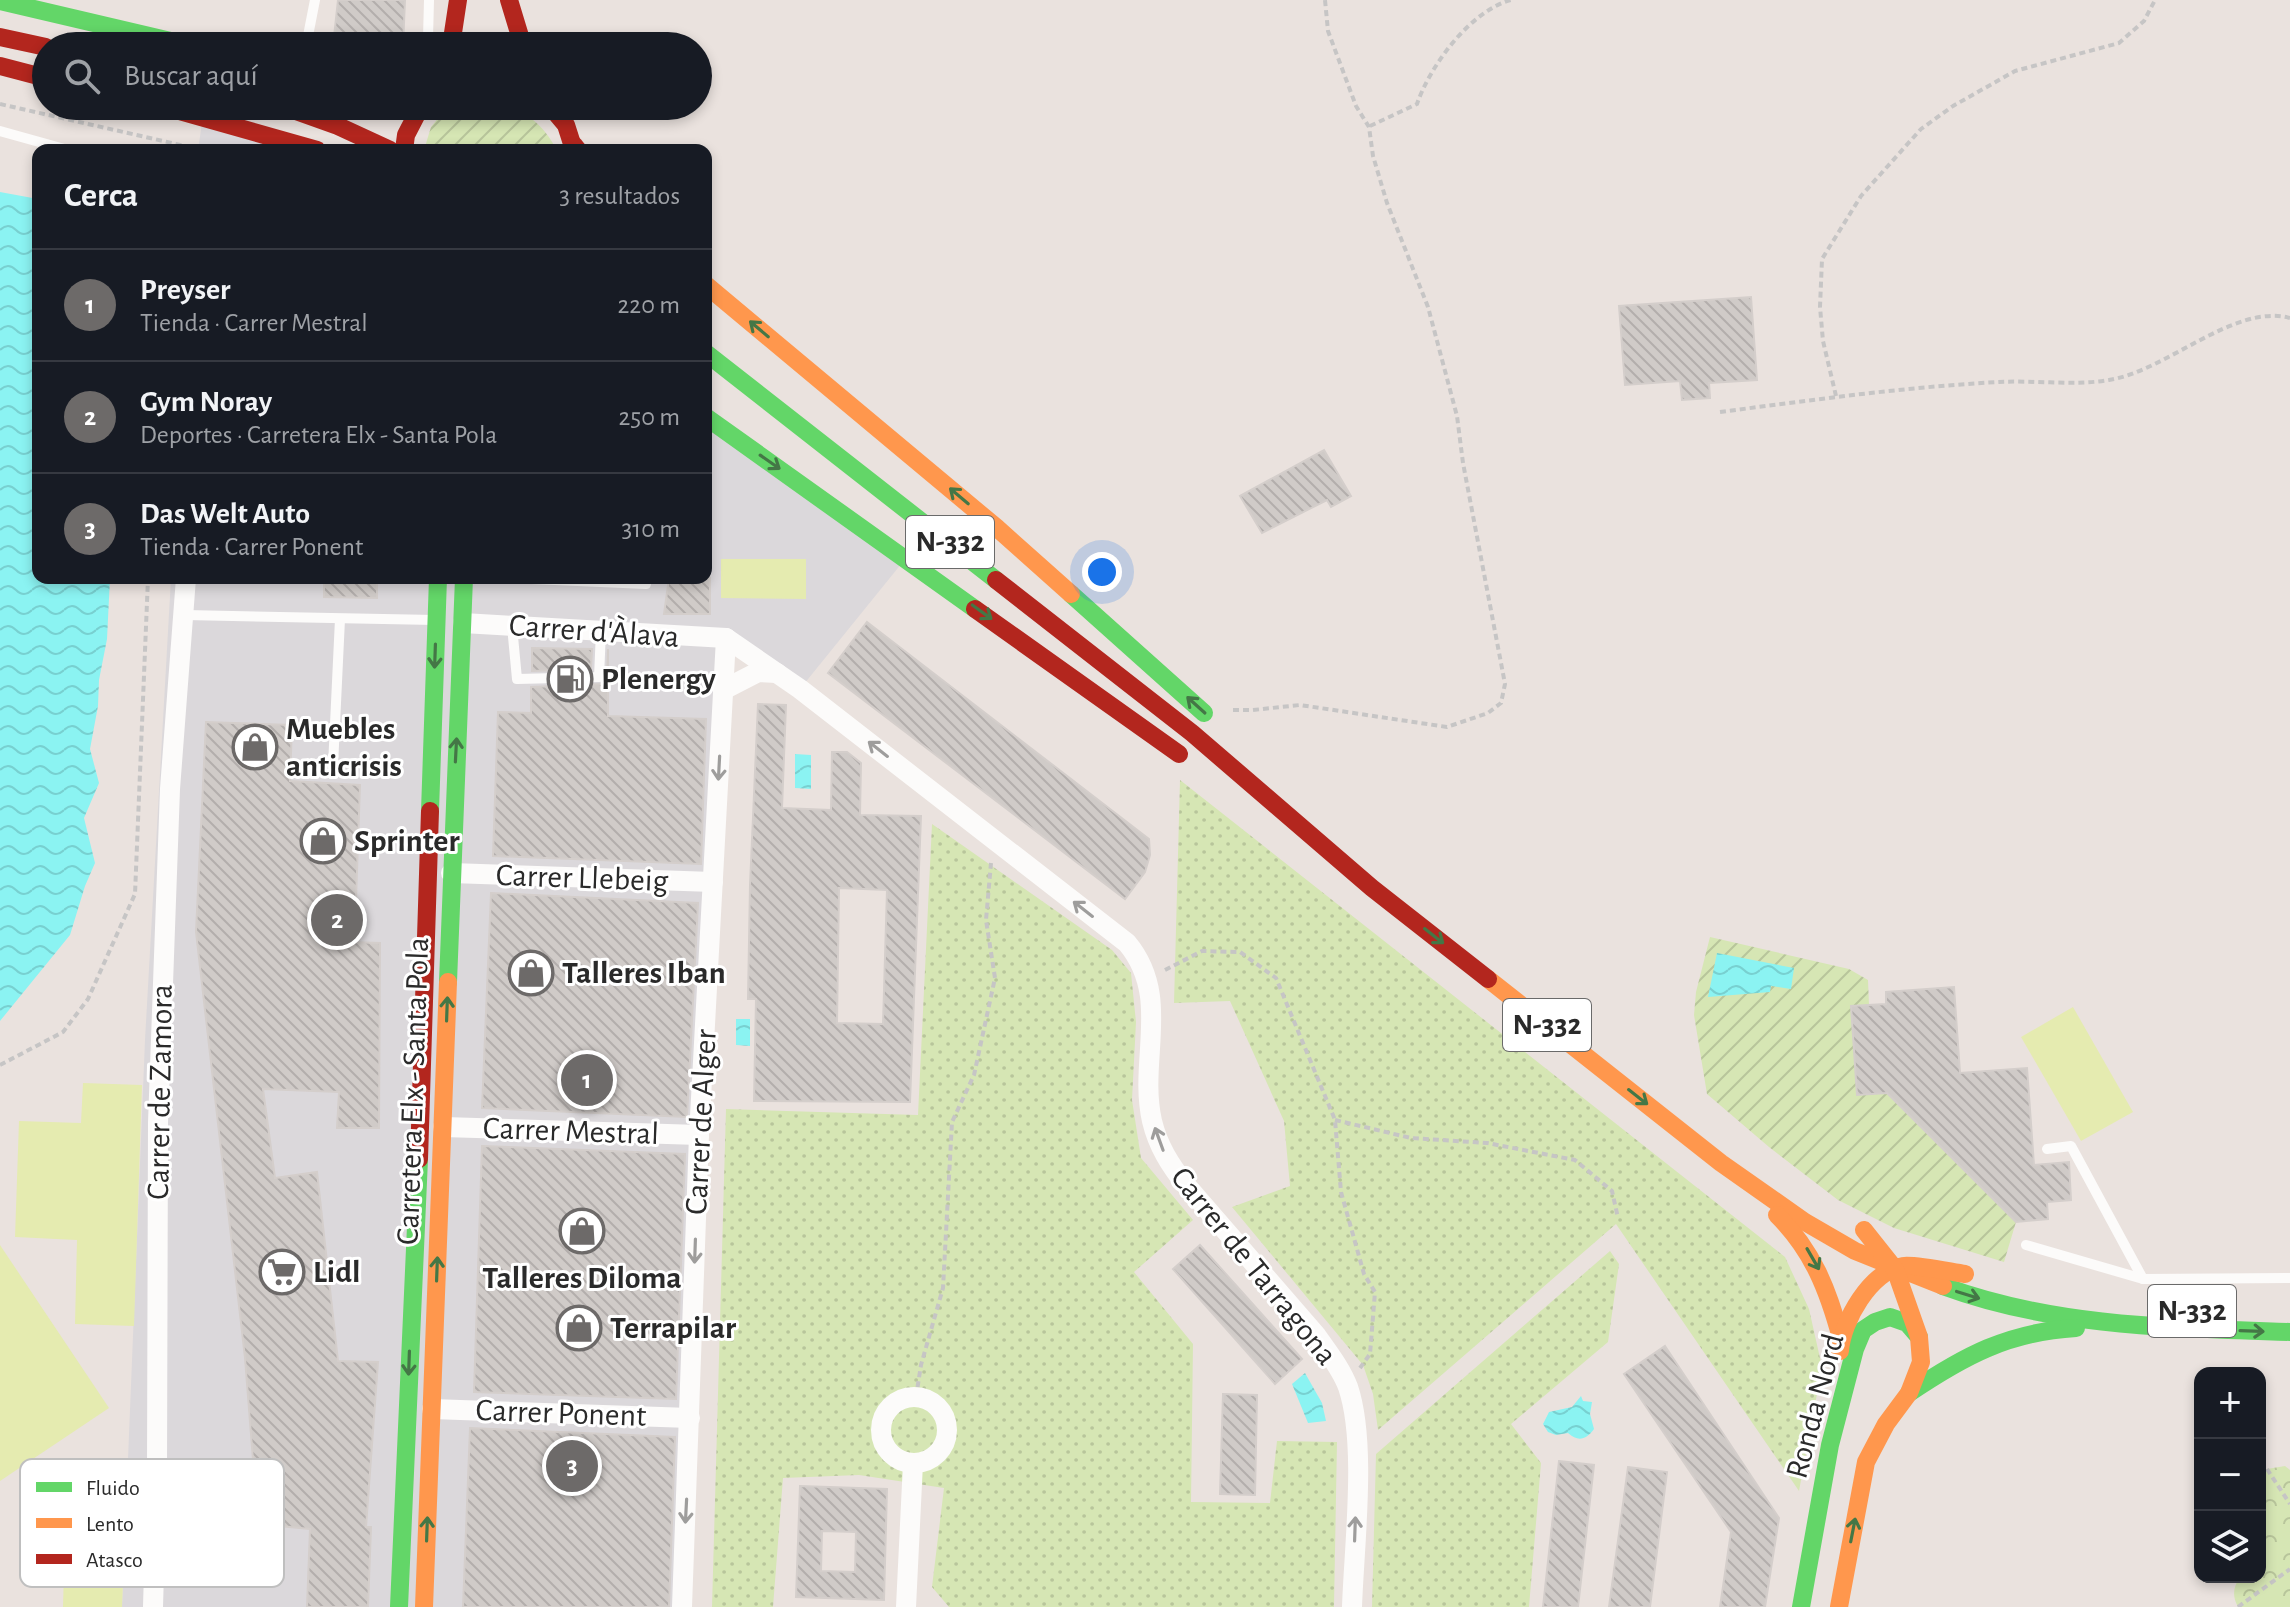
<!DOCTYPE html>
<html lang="es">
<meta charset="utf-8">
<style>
body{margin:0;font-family:"Alegreya Sans",sans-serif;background:#242831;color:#f1f3f6}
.controls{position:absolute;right:24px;bottom:24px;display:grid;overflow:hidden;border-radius:16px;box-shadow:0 4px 12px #0003}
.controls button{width:72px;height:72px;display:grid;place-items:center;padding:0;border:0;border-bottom:2px solid #363941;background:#171b24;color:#f1f3f6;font:40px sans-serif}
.you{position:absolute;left:1102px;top:572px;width:28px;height:28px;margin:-20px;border:6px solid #fff;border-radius:50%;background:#1a73e8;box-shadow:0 0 0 12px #1a73e833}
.badge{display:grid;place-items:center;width:52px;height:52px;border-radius:50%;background:#6d6a69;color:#fff;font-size:26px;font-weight:700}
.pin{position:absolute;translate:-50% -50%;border:4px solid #fff;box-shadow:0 2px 8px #0006}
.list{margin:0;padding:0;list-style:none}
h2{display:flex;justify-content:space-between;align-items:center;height:104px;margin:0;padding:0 32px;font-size:34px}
h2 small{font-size:26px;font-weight:400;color:#9ea1a6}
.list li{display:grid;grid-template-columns:52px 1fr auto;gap:24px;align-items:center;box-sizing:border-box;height:112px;padding:0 32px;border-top:2px solid #363941}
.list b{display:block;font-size:30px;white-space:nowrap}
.list p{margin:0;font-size:26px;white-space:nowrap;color:#9ea1a6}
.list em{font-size:26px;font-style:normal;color:#9ea1a6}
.icon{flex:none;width:44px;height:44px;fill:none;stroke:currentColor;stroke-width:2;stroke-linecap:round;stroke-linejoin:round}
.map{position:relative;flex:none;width:2290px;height:1607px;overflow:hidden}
.search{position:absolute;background:#171b24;box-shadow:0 4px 12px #0003;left:32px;top:32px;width:680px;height:88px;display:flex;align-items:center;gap:20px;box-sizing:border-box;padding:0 28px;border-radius:44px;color:#9ea1a6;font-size:30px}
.panel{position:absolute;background:#171b24;box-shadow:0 4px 12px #0003;left:32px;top:144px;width:680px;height:440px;border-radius:16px}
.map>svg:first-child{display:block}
</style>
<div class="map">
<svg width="2290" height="1607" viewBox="0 0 2290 1607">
<defs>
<pattern id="grass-dots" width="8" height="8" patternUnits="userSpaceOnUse" patternTransform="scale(2)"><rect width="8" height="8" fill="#d6e6b4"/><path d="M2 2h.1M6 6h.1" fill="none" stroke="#b8c59b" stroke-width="1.8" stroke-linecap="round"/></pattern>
<pattern id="park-crowns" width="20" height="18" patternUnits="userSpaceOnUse" patternTransform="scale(2)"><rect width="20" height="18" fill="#d6e6b4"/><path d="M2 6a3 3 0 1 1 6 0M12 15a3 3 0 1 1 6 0" fill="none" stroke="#b8c59b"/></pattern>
<pattern id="garden-furrows" width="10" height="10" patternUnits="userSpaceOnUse" patternTransform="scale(2)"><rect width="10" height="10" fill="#d6e6b4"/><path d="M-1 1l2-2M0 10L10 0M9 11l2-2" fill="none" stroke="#b8c59b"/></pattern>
<pattern id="water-waves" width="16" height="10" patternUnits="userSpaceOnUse" patternTransform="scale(2)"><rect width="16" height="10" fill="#8bf3f2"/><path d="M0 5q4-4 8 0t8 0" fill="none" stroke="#78d0d0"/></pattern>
<pattern id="building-back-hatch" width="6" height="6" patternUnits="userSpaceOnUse" patternTransform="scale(2)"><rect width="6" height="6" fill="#d0cbc8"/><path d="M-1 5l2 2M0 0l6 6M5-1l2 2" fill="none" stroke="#b3aeac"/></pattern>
</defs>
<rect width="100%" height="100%" fill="#eae2de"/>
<g fill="#dbd8db">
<polygon points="203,116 317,150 198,150"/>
<polygon points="706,417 906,558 800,689 727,639 682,1607 122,1607 145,1040 171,578 706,578"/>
</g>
<g fill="url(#grass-dots)">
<polygon points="1180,780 1785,1257 1809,1309 1822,1367 1799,1491 1616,1224 1378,1430 1373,1394 1363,1365 1232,1207 1290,1186 1284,1121 1230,1001 1174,1003"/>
<polygon points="932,824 1112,950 1131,973 1136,1022 1132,1100 1141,1158 1193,1220 1134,1272 1193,1344 1191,1502 1270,1503 1277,1441 1337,1442 1334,1607 949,1607 932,1587 944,1488 859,1475 783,1478 773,1607 712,1607 726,1109 918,1115"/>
<polygon points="1610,1251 1619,1264 1608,1342 1511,1424 1541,1463 1529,1607 1372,1607 1376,1454"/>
</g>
<path fill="url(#park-crowns)" d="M2285 1466 2290 1470V1607H2238C2232 1596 2233 1587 2240 1577H2260V1474L2267 1469Z"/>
<g fill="url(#garden-furrows)">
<path d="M448 106C498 106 529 99 557 150H424L431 127Z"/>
<polygon points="1710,937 1849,969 1868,980 1869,1005 1851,1007 1857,1095 1887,1093 2016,1222 2004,1262 1894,1228 1838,1200 1769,1147 1707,1094 1694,1015 1696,992"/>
</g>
<g fill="#e5ebb0">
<polygon points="721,559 806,559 806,599 721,598"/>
<polygon points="2073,1007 2133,1112 2081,1141 2021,1037"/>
<polygon points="83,1083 142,1085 134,1326 75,1324 77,1240 15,1237 19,1121 81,1123"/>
<polygon points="0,1245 109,1408 0,1481"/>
<polygon points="65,1532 125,1534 122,1607 63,1607"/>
</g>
<g fill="url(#water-waves)">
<polygon points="0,192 38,199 38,578 110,578 107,639 99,680 98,706 90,749 99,783 84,818 95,863 85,886 70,935 0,1021"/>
<polygon points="795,754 811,755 811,789 795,788"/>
<polygon points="1717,953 1794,968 1791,989 1771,986 1770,992 1708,997"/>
<polygon points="736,1019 750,1019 750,1046 736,1045"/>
<polygon points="1305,1373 1322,1403 1326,1421 1308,1423 1292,1384"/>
<path d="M1581 1396 1583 1401 1592 1402 1590 1414 1594 1429C1586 1440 1578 1442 1568 1433L1556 1435 1548 1432 1543 1424 1549 1412 1572 1407Z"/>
</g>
<g fill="url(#building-back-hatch)" stroke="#d4cecb" stroke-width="2" fill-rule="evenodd">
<polygon points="338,0 405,0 403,46 333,46"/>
<polygon points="1751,297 1757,380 1709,383 1710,398 1682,400 1680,381 1625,385 1619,306"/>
<polygon points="1324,450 1351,496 1331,507 1327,500 1262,533 1240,496"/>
<polygon points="324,578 377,578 377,598 324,597"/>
<polygon points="669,578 710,578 710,614 664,614"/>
<polygon points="867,622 1149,839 1150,855 1145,872 1125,899 828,673"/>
<polygon points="532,648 592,649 591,669 532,671"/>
<polygon points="608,649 608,716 706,719 701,864 493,856 498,712 531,713 531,687 602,684 607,677"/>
<path d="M758 704 786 705 782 808 831 810 832 752H847L861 763 860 815 921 816 910 1102 754 1101 756 999H748L750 885ZM839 888 887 890 883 1024 837 1023Z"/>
<polygon points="206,722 292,725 290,781 360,785 356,900 349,900 349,942 380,943 379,1128 337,1128 339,1092 263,1089 275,1178 317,1172 338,1361 378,1362 366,1527 371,1527 368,1607 307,1607 310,1529 258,1524 245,1358 196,932"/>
<polygon points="491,893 698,903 687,1117 482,1108"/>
<polygon points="1954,987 1960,1073 2027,1068 2034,1165 2069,1162 2071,1200 2047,1202 2048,1219 2016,1222 1887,1093 1857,1095 1851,1006 1886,1004 1886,992"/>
<polygon points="482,1146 685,1154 676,1399 474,1392"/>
<polygon points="1200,1245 1302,1359 1275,1384 1173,1269"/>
<polygon points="1665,1346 1779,1518 1765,1607 1720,1607 1731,1532 1624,1374"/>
<polygon points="1223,1394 1257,1395 1255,1495 1220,1494"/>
<polygon points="470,1428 675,1437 669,1607 463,1607"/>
<polygon points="1559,1461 1594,1465 1578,1607 1543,1607"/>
<polygon points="1628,1467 1667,1472 1650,1607 1609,1607"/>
<path d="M800 1486 887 1489 884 1600 796 1597ZM822 1531 856 1532 855 1572 821 1571Z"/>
</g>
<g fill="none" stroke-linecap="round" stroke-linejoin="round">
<g stroke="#c6c5c5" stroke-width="4" stroke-dasharray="6 4" stroke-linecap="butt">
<polyline points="477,35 495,38"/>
<polyline points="0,104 185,146"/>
<path d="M1370 126 1417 104C1430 66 1470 11 1511 0"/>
<polyline points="1836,396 1823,341 1820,307 1822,259 1861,196 1921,129 1953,106 2015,71 2119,43 2144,21 2155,0"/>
<path d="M1720 412C1812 400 1905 387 1999 382 2034 380 2075 386 2109 380 2167 371 2234 303 2290 318"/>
<polyline points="1233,710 1253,710 1300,705 1447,727 1488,713 1501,703 1505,684 1463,463 1457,416 1428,307 1387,203 1373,156 1369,127 1356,106 1328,31 1325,0"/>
<polyline points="1165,970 1202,951 1240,952 1276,978 1335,1120 1341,1192 1364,1274 1375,1292 1370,1354 1360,1368"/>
<polyline points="0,1065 63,1032 88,999 135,894 148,578"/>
<polyline points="1335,1120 1411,1138 1487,1143 1575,1160 1612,1191 1618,1218"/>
<polyline points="916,1397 921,1365 943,1288 952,1122 974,1075 995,978 986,920 991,863"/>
<polyline points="2267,1469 2290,1504"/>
<polyline points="2238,1607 2290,1569"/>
</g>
<g stroke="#fcfbfa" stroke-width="10">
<polyline points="428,38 429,0"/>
<polyline points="306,46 315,0"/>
<polyline points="0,131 68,150"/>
<polyline points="509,578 646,584 647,578"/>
<polyline points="185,615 435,620"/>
<polyline points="512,626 517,679 599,677 601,631"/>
<polyline points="333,766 340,619"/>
<polyline points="2047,1149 2071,1146 2143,1279"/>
<polyline points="2026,1245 2143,1279 2290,1278"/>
</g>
<g stroke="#fcfbfa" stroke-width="20">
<polyline points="463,623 726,638"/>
<path d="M726 638 800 689 1127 943C1172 997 1138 1059 1152 1121 1158 1146 1170 1165 1186 1185L1316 1335C1327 1351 1341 1368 1348 1387 1367 1443 1354 1546 1352 1607"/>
<polyline points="723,690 758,672 777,673"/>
<polyline points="451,873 713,882"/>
<polyline points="443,1127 699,1135"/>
<circle cx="914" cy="1430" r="33"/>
<polyline points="432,1409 690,1418"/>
<polyline points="153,1607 157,1469 158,1123 170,789 186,578"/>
<polyline points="682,1607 699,1135 726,638"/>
<polyline points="906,1607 913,1463"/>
</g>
<g stroke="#63d668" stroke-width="18">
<polyline points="0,1 192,46"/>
<polyline points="706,353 996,580"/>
<polyline points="706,417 975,609"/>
<polyline points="1071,594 1204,713"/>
<polyline points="430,811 438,578"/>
<polyline points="448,982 464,578"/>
<path d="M1943 1286C2054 1327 2173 1328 2290 1332"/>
<path d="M1909 1393C1964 1356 2008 1332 2076 1328"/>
<polyline points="399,1607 419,1159"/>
<polyline points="1801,1607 1830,1445 1855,1349 1863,1330 1875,1322 1890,1317 1907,1323 1919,1337"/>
</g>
<g stroke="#ff974d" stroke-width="18">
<polyline points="706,285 997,528 1071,594"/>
<polyline points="1488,979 1721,1163 1805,1222 1855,1251 1943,1286"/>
<path d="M1777 1215C1813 1251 1828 1290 1841 1338"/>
<path d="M1840 1351C1842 1321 1870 1272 1903 1266 1915 1264 1951 1272 1965 1274"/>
<polyline points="424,1607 448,982"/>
<polyline points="1839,1607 1866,1462 1886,1424 1909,1393 1921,1362 1919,1337 1895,1269 1864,1230"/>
</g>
<g stroke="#b3261e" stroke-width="18">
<polyline points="509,0 523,46"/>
<polyline points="0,37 46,47"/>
<polyline points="451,46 458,0"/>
<polyline points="0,66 46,78"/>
<polyline points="162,106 317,150"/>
<polyline points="282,106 338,126 390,150"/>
<polyline points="550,106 566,125 574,150"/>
<polyline points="574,145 578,150"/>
<polyline points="404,150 406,135 421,106"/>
<polyline points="996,580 1192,733 1372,888 1488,979"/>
<polyline points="975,609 1179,754"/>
<polyline points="419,1159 430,811"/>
</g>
</g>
<defs><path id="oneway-shaft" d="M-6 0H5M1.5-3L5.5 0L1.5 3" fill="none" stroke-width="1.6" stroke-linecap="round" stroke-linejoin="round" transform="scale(2)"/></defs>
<g stroke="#447746">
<use href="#oneway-shaft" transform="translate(759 329) rotate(-140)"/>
<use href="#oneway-shaft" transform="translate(770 462) rotate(35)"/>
<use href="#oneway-shaft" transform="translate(959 496) rotate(-140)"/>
<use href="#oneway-shaft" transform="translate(982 612) rotate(36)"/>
<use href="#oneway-shaft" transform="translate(435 656) rotate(92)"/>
<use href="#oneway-shaft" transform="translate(1196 705) rotate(-138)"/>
<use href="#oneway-shaft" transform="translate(456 750) rotate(-87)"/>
<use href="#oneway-shaft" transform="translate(1434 936) rotate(38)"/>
<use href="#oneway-shaft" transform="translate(447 1009) rotate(-88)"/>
<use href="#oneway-shaft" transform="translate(1638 1097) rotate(38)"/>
<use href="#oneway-shaft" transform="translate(1813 1259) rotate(60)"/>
<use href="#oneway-shaft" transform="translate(437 1269) rotate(-88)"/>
<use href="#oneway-shaft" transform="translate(1968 1295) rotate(17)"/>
<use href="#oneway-shaft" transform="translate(2252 1331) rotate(2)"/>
<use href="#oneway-shaft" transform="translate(409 1363) rotate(92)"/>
<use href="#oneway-shaft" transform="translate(427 1529) rotate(-88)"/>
<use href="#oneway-shaft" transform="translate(1853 1530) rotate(-79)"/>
</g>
<g stroke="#9e9d9c">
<use href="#oneway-shaft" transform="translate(878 749) rotate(-142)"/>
<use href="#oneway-shaft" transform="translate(719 768) rotate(93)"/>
<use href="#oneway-shaft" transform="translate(1083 909) rotate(-142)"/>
<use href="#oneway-shaft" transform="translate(1159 1139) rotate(-110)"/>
<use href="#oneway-shaft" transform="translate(695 1251) rotate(92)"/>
<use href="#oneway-shaft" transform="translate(686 1511) rotate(93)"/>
<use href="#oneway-shaft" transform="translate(1355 1529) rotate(-88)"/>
</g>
<defs>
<g id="fuel-ring" transform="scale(2.3)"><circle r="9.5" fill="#fff" stroke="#6d6a69" stroke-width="1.5"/><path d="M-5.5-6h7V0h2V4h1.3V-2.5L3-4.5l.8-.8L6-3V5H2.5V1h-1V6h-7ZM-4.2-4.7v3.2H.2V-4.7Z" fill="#6d6a69"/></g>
<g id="shop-ring" transform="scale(2.3)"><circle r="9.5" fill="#fff" stroke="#6d6a69" stroke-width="1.5"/><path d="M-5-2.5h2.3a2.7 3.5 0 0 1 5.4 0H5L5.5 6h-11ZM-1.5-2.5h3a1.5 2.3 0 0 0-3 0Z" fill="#6d6a69"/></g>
<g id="supermarket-ring" transform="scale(2.3)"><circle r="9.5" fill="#fff" stroke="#6d6a69" stroke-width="1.5"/><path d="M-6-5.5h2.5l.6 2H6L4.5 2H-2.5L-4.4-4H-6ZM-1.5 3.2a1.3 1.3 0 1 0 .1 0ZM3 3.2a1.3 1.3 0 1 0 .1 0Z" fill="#6d6a69"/></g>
</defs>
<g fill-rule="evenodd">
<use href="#fuel-ring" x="570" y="679"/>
<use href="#shop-ring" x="255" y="747"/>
<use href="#shop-ring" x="323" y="841"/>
<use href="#shop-ring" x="531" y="973"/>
<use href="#shop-ring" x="582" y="1231"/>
<use href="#supermarket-ring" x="282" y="1272"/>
<use href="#shop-ring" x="579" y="1328"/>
</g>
<g text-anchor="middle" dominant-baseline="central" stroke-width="6" stroke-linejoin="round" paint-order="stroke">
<g fill="#fff" stroke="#6a6a6a" stroke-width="2">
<rect x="906" y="516" width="88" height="52" rx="6"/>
<rect x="1503" y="999" width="88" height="52" rx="6"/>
<rect x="2148" y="1285" width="88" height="52" rx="6"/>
</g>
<g font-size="30" font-weight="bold" fill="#2a2a2a">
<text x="950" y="542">N-332</text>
<text x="1547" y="1025">N-332</text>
<text x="2192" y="1311">N-332</text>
</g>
<g font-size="32" fill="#2a2a2a" stroke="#fff">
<text transform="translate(594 631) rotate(4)">Carrer d'Àlava</text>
<text transform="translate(582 878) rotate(2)">Carrer Llebeig</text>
<text transform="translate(413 1091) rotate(-88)">Carretera Elx - Santa Pola</text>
<text transform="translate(160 1092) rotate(-89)">Carrer de Zamora</text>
<text transform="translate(701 1122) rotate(-87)">Carrer de Alger</text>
<text transform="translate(571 1131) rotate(2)">Carrer Mestral</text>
<text transform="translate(1254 1266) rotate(51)">Carrer de Tarragona</text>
<text transform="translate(1815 1406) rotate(-75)">Ronda Nord</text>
<text transform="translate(561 1413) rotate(2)">Carrer Ponent</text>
</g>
<g font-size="32" font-weight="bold" fill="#2a2a2a" stroke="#fff" text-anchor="start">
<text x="601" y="679">Plenergy</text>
<text x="286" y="729">Muebles<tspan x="286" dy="37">anticrisis</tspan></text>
<text x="354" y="841">Sprinter</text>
<text x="562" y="973">Talleres Iban</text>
<text x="313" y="1272">Lidl</text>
<text x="582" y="1278" text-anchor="middle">Talleres Diloma</text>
<text x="610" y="1328">Terrapilar</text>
</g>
</g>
<rect x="20" y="1459" width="264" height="128" rx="12" fill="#fff" stroke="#bfbfbf" stroke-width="2"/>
<rect x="36" y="1482" width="36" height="10" fill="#63d668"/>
<rect x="36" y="1518" width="36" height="10" fill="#ff974d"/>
<rect x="36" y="1554" width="36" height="10" fill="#b3261e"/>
<g font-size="22" fill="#2a2a2a">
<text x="86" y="1495">Fluido</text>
<text x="86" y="1531">Lento</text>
<text x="86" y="1567">Atasco</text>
</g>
</svg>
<div class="controls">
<button>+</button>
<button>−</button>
<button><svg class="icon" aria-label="layers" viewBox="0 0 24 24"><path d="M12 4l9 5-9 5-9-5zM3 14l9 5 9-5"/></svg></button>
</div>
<div class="you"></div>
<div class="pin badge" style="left:587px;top:1080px">1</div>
<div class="pin badge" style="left:337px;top:920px">2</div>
<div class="pin badge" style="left:572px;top:1466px">3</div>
<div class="search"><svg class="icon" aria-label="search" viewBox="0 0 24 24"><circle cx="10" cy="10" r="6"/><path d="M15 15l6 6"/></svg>Buscar aquí</div>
<section class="panel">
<h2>Cerca<small>3 resultados</small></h2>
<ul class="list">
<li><span class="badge">1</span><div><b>Preyser</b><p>Tienda · Carrer Mestral</p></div><em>220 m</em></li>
<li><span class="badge">2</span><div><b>Gym Noray</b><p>Deportes · Carretera Elx - Santa Pola</p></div><em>250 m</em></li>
<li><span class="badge">3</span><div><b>Das Welt Auto</b><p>Tienda · Carrer Ponent</p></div><em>310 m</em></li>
</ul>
</section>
</div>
